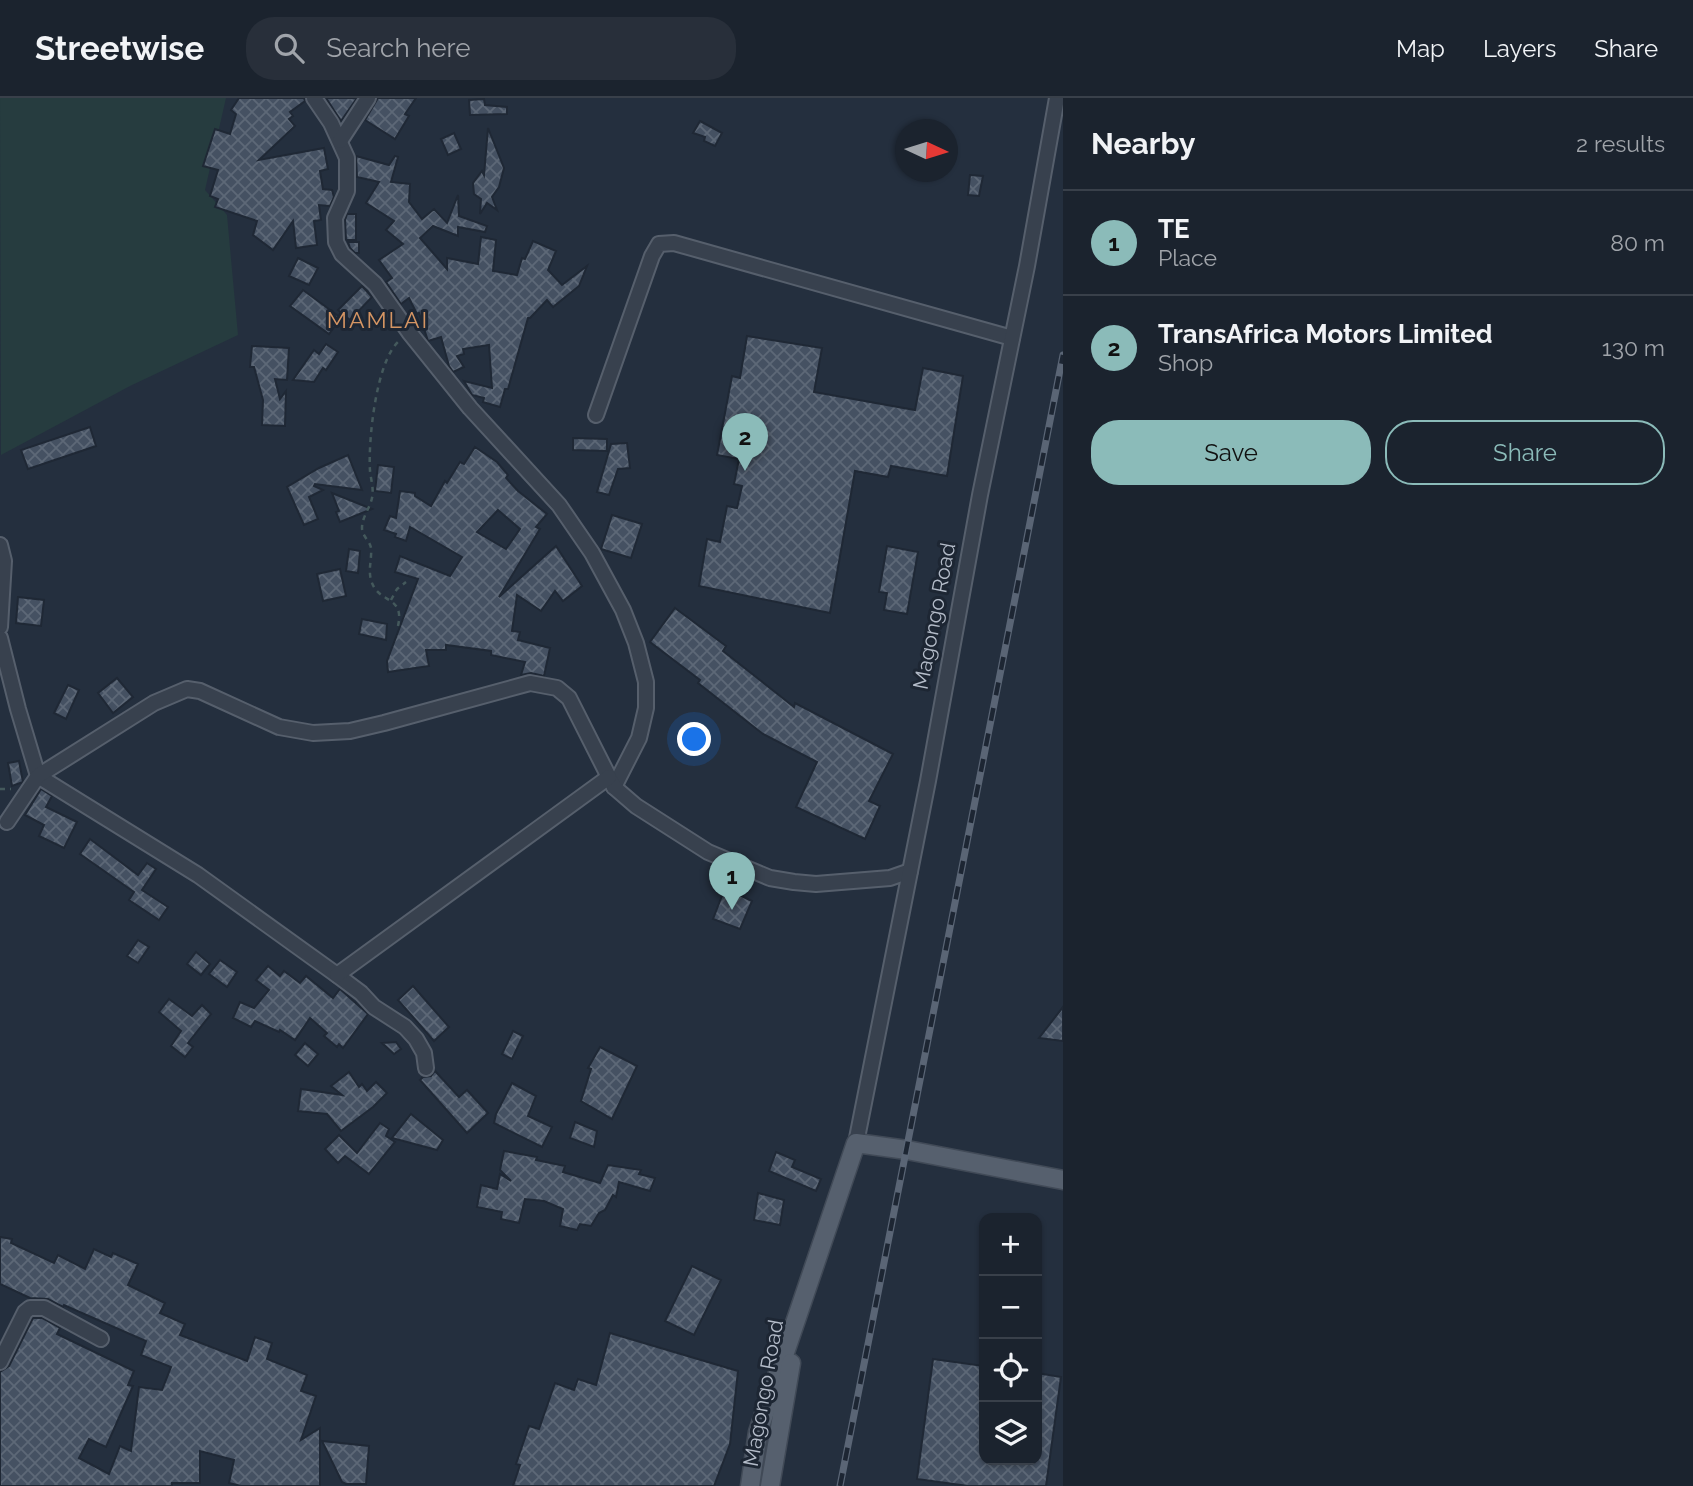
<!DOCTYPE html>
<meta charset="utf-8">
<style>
body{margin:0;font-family:Raleway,sans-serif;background:#282f3a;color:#f1f3f6}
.controls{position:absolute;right:21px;bottom:21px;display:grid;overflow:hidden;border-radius:14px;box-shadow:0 2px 5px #0004}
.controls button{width:63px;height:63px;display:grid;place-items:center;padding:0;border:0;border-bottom:2px solid #39404a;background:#1b232e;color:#f1f3f6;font:35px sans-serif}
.compass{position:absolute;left:895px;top:21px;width:63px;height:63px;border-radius:50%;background:#1b232e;box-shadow:0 2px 5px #0004;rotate:94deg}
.you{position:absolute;left:695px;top:642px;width:24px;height:24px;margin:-18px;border:5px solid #fff;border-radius:50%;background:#1a73e8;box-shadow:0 0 0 10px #1a73e833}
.badge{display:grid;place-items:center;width:46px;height:46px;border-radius:50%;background:#8bbbb9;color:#111;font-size:23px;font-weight:700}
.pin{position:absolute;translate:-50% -58px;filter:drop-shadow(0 2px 4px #0008)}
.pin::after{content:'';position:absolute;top:37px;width:24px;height:21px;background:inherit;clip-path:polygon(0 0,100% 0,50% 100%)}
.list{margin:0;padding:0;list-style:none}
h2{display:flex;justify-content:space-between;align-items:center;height:91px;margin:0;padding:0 28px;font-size:30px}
h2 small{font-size:23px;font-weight:400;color:#a0a4aa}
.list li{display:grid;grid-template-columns:46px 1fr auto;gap:21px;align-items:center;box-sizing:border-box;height:105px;padding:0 28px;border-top:2px solid #39404a}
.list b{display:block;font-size:26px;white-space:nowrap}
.list p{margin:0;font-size:23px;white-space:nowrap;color:#a0a4aa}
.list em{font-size:23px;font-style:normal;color:#a0a4aa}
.actions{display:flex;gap:14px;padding:21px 28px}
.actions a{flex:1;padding:16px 0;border:2px solid #8bbbb9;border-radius:28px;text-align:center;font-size:24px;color:#8bbbb9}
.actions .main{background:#8bbbb9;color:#111}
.icon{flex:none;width:38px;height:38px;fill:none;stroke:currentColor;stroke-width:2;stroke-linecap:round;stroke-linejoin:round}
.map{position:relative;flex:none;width:1063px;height:1388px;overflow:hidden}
header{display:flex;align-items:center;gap:42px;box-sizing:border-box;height:98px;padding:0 35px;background:#1b232e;border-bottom:2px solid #39404a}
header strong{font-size:33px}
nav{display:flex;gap:38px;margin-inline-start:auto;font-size:24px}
.search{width:490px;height:63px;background:#282f3a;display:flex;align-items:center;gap:18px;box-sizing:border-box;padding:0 24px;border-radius:28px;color:#a0a4aa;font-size:26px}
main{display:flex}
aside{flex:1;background:#1b232e}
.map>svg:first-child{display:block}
</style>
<header>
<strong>Streetwise</strong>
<div class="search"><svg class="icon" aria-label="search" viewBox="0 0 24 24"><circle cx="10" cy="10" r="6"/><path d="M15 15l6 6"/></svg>Search here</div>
<nav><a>Map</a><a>Layers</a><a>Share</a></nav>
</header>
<main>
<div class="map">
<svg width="1063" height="1388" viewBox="0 0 1063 1388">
<defs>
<pattern id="building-cross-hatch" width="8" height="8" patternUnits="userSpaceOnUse" patternTransform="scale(1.75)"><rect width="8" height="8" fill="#455162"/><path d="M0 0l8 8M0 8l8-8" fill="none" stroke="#5d6877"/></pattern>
</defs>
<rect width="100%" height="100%" fill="#242f3e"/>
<polygon fill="#263c3f" points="0,0 226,0 205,92 227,117 238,237 130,288 1,357"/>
<g fill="url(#building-cross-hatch)" stroke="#1f2835" stroke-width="2" fill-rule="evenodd">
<polygon points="239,0 304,0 305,3 290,14 293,18 289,21 295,28 259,62 324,50 328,71 320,73 323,91 332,92 334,99 330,108 319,107 321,122 314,123 317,147 296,150 293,123 273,152 253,137 257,123 215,109 218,101 210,98 218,72 203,68 215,31 230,36 236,16 231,12"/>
<polygon points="326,0 357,0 341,23"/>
<polygon points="378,0 416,0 405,16 409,18 395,41 365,22"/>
<polygon points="484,1 485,7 507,9 507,16 470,17 469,2"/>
<polygon points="700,23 722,35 715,48 704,43 705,39 693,35"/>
<polygon points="488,30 504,70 499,89 492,99 497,112 487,105 480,116 481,101 474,96 473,85 482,73 484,77"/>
<polygon points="454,35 461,51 448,57 441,41"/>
<polygon points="356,58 389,67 395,58 398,59 391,84 410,86 409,104 422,121 434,111 447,125 458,97 459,118 487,128 485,134 458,129 458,138 433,128 420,140 447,171 447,160 478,166 481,139 496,142 493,173 517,177 522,160 525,161 533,143 556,153 548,172 562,187 587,168 579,188 553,209 547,202 530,220 528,220 508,291 505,291 500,309 483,304 484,300 472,297 464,283 492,290 489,247 463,251 464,256 457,258 464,269 453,274 449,268 441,239 428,243 419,215 417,216 409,200 401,206 386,184 392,180 379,162 403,146 386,132 394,123 366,105 379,84 357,79"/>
<polygon points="970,77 983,78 979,98 968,97"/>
<polygon points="347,116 356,116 356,142 346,142 345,122"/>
<polygon points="348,144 359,144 359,155 355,155 350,150"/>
<polygon points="298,160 318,170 309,187 289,178"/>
<polygon points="362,188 372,199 350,222 338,212"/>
<polygon points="303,192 341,220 329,236 290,208"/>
<polygon points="747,238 822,250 814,294 915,312 923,270 963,278 947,378 891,368 888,379 855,373 830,515 699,488 707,441 720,444 727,408 737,410 742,388 734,386 739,361 717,357 732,278 740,280"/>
<polygon points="326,246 338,254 326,272 323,270 314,284 293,282 314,252 319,256"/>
<polygon points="252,248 289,250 287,282 275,281 280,301 286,293 285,328 262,327 263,302 254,269 250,269"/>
<polygon points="90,329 96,348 28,371 21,352"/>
<polygon points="573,340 607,341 607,353 573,352"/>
<polygon points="627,345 630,370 618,371 609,397 597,394 611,346"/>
<path d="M475 349 497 364 508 377 506 380 518 393 547 416 536 429 540 431 499 499 556 448 582 488 563 503 555 493 541 513 517 497 512 533 520 534 518 542 550 550 544 578 531 575 521 577 525 564 491 557V553L446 547V552H426L429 568 388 574 387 563 418 481 395 474 400 458 450 478 462 459 410 429 406 443 395 439 396 436 384 432 390 418 396 420 400 393 415 395V398L431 408 445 383 447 385 460 364 464 366ZM498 412 520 431 506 451 477 434Z"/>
<polygon points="348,357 362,392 315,386 314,388 323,392 309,399 318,421 304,427 287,389 319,370"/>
<polygon points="378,367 394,369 391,395 375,393"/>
<polygon points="332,395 372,411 340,424 336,414 339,413"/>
<polygon points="612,417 642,426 631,460 601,451"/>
<polygon points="887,448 918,454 907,516 884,512 887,495 879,494"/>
<polygon points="349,451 360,453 358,475 346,473"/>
<polygon points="340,471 346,498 323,503 317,476"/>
<polygon points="18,499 44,502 41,528 16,525"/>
<polygon points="675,510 726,548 723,553 794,609 795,605 893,656 869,703 880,708 865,741 796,709 817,664 763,636 698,585 700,582 650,544"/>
<polygon points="362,521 387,526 386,542 359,536"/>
<polygon points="117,580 133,599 113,615 98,595"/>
<polygon points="68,587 79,592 66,621 54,615"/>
<polygon points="19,663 23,684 12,688 8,665"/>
<polygon points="41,691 52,698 46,709 77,724 64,750 39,738 44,727 25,717"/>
<polygon points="90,741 138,777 147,765 156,771 142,792 168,809 159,822 129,802 134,794 80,756"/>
<polygon points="725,790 752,803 740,831 713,821"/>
<polygon points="138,842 149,849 138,865 127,858"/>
<polygon points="196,854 210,866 201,877 187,866"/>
<polygon points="220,862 237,874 227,889 209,876"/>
<polygon points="268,868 280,878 284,873 300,885 306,878 333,900 340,891 368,916 343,950 339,946 337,949 324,938 327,935 310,920 295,942 280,932 279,934 255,923 251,929 233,920 240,904 254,910 269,892 256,882"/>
<polygon points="413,888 449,929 434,943 398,902"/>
<polygon points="169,901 192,918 202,907 211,916 188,945 193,949 185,959 171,948 181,933 159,914"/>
<polygon points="1063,909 1063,943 1039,940"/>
<polygon points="513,933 523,938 512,961 502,956"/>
<polygon points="396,944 401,951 394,956 382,945"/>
<polygon points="305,945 318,956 308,968 295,957"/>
<polygon points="600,949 637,968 612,1021 581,1003 591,971 588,970"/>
<polygon points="435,973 459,999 467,992 488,1015 467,1035 420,982 423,979 431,978"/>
<polygon points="349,974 359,989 362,986 367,993 376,984 387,995 373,1009 341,1033 327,1016 298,1013 301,991 342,997 331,988"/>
<polygon points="512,985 536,998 528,1018 552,1029 542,1049 494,1025 496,1016"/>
<polygon points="411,1016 443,1042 437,1052 392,1040"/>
<polygon points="575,1024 597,1033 594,1049 570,1040"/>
<polygon points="380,1025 389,1031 386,1038 395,1044 369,1076 345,1058 338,1065 325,1051 339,1037 357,1055"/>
<polygon points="504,1053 537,1059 536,1062 565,1068 563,1074 600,1085 608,1067 641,1072 639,1076 655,1080 650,1093 619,1084 616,1099 613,1097 605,1112 599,1115 591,1128 580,1126 577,1132 560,1128 563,1111 544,1103 525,1101 519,1125 501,1121 502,1114 477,1109 481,1087 497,1091 500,1076 511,1083 500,1072"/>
<polygon points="776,1054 795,1062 792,1069 821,1081 816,1093 769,1073"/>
<polygon points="758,1095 784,1102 780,1127 754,1122"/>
<polygon points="0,1139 12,1141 11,1145 54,1165 58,1157 85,1171 94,1151 111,1159 113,1155 138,1166 128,1187 165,1205 160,1215 185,1226 180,1237 247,1263 255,1239 272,1245 267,1261 307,1277 301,1293 316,1298 301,1342 320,1330 320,1388 241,1388 229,1385 234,1362 200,1353 200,1385 172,1385 172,1388 0,1388 0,1274 9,1268 33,1220 42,1220 60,1230 57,1236 134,1273 128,1287 133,1288 106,1349 89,1341 79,1360 109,1376 120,1348 131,1353 139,1289 162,1292 171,1269 141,1257 146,1243 64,1207 63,1209 48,1201 30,1200 0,1186"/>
<polygon points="692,1168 721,1182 694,1237 665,1223"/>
<polygon points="610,1235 738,1273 730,1346 714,1388 513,1388 520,1367 516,1366 529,1328 539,1331 555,1285 574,1292 578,1281 596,1287"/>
<polygon points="933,1261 984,1268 984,1362 1037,1362 1037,1275 1061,1279 1046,1388 968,1388 917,1381"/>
<polygon points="322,1343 369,1348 366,1386 346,1386 342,1384"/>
</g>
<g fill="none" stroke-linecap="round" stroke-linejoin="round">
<g stroke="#565f6c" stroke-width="18">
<g id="minor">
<polyline points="314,0 331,25 347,60 347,93 335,120 336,144 342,156 375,186 409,234 470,310 559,407 592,455 623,512 636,545 646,584 646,610 639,640 614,689"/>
<polyline points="340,43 368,0"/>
<polyline points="596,317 652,158 659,146 674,145 1012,240"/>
<polyline points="0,447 4,463 0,529"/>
<polyline points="0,540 18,611 38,678 198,777 337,877 361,895 374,909 405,929 416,941 424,955 426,970"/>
<polyline points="7,724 38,678 154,605 187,591 200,593 279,629 313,635 350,633 384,625 530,585 557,590 569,600 614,689 636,708 708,754 770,780 794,784 816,786 890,780 910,773"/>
<polyline points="337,877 609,679"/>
<polyline points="856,1045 928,683 980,397 1027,168 1057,0"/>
<polyline points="0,1264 25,1214 30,1210 44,1210 101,1241"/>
</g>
</g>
<g stroke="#414a57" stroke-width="21">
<g id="major">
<polyline points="750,1388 758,1334 856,1045 907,1052 1063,1082"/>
<polyline points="770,1388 791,1265"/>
</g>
</g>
<g stroke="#44595c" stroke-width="2.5" stroke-dasharray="5 5" stroke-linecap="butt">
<polyline points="391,502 397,491 406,484"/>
<path d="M398 528C405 496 378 507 371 482 368 471 372 461 371 450 370 443 362 438 362 430 362 419 370 410 372 400 374 391 371 382 370 373 368 343 376 263 399 243"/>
<polyline points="0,691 11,691"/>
</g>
<use href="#minor" stroke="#38414e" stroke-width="14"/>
<use href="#major" stroke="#56606e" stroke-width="18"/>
<g stroke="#5a6575" stroke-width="7">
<polyline id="rail" points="840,1388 1063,257"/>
</g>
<use href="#rail" stroke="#1d2633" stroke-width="4.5" stroke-dasharray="13" stroke-linecap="butt"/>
</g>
<g text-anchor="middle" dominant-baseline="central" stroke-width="6" stroke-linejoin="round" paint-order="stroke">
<g font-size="21" fill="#b4bcc9" stroke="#1d2633">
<text transform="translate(934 518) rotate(-79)">Magongo Road</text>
<text transform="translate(763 1295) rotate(-80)">Magongo Road</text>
</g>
<g font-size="23" letter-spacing="2" fill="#d59563" stroke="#1d2633">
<text x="378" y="221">MAMLAI</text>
</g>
</g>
</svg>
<div class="controls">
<button>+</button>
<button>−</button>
<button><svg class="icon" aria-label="locate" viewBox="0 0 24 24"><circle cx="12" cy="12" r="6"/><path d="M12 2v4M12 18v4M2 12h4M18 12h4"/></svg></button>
<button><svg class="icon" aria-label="layers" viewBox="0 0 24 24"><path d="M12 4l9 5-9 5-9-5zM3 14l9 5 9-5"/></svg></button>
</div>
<svg class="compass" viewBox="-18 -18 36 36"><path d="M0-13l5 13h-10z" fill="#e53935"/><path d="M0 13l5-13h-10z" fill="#a0a4aa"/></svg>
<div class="you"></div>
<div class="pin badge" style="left:732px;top:812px">1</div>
<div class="pin badge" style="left:745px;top:373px">2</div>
</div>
<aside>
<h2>Nearby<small>2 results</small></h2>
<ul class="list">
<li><span class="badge">1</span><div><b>TE</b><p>Place</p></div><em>80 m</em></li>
<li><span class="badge">2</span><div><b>TransAfrica Motors Limited</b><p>Shop</p></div><em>130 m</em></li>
</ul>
<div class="actions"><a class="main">Save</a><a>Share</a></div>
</aside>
</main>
